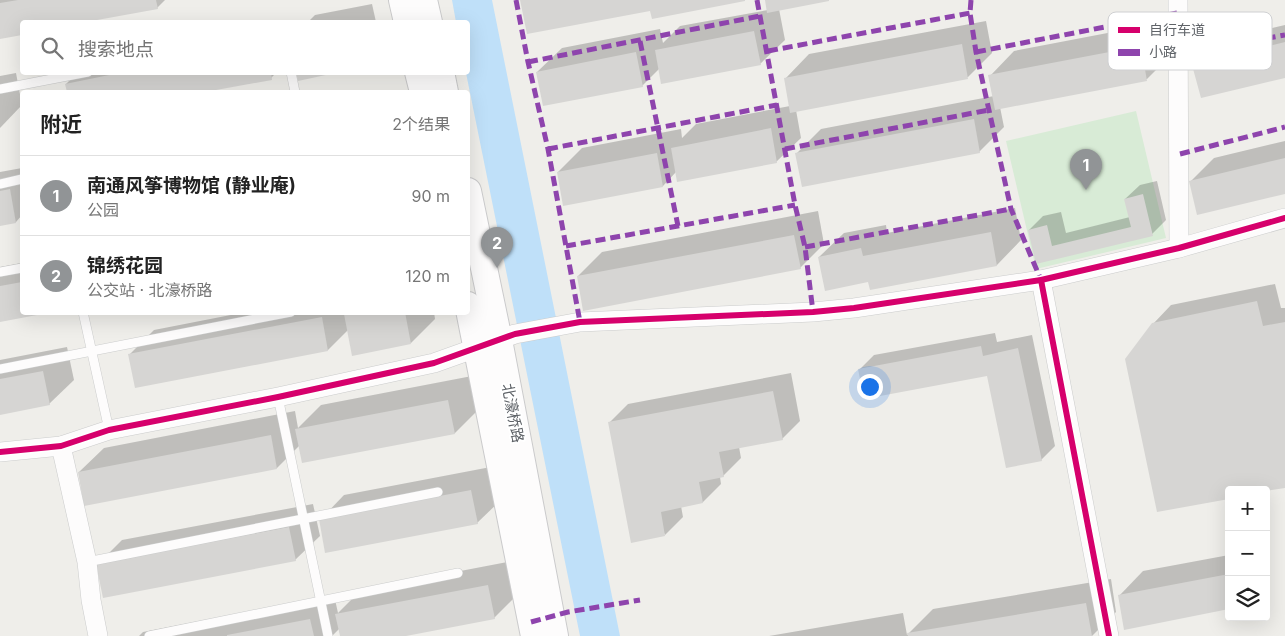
<!DOCTYPE html>
<html lang="zh">
<meta charset="utf-8">
<style>
body{margin:0;font-family:Inter,"Noto Sans SC",sans-serif;background:#f6f6f6;color:#222}
.controls{position:absolute;right:15px;bottom:15px;display:grid;overflow:hidden;border-radius:5px;box-shadow:0 5px 20px #0002}
.controls button{width:45px;height:45px;display:grid;place-items:center;padding:0;border:0;border-bottom:1px solid #e0e0e0;background:#fff;color:#222;font:25px sans-serif}
.you{position:absolute;left:869px;top:386px;width:18px;height:18px;margin:-12px;border:4px solid #fff;border-radius:50%;background:#1a73e8;box-shadow:0 0 0 8px #1a73e833}
.badge{display:grid;place-items:center;width:32px;height:32px;border-radius:50%;background:#919496;color:#fff;font-size:16px;font-weight:700}
.pin{position:absolute;translate:-50% -41px;filter:drop-shadow(0 1px 2px #0008)}
.pin::after{content:'';position:absolute;top:26px;width:18px;height:15px;background:inherit;clip-path:polygon(0 0,100% 0,50% 100%)}
.list{margin:0;padding:0;list-style:none}
h2{display:flex;justify-content:space-between;align-items:center;height:65px;margin:0;padding:0 20px;font-size:21px}
h2 small{font-size:16px;font-weight:400;color:#767676}
.list li{display:grid;grid-template-columns:32px 1fr auto;gap:15px;align-items:center;box-sizing:border-box;height:80px;padding:0 20px;border-top:1px solid #e0e0e0}
.list b{display:block;font-size:19px;white-space:nowrap}
.list p{margin:0;font-size:16px;white-space:nowrap;color:#767676}
.list em{font-size:16px;font-style:normal;color:#767676}
.icon{flex:none;width:28px;height:28px;fill:none;stroke:currentColor;stroke-width:2;stroke-linecap:round;stroke-linejoin:round}
.map{position:relative;flex:none;width:1285px;height:636px;overflow:hidden}
.search{position:absolute;background:#fff;box-shadow:0 5px 20px #0002;left:20px;top:20px;width:450px;height:55px;display:flex;align-items:center;gap:12px;box-sizing:border-box;padding:0 18px;border-radius:5px;color:#767676;font-size:19px}
.panel{position:absolute;background:#fff;box-shadow:0 5px 20px #0002;left:20px;top:90px;width:450px;height:225px;border-radius:5px}
.map>svg:first-child{display:block}
</style>
<div class="map">
<svg width="1285" height="636" viewBox="0 0 1285 636">
<rect width="100%" height="100%" fill="#efeeea"/>
<polygon fill="#d8ebd6" points="1136,111 1166,238 1036,269 1006,141"/>
<polygon fill="#bfe0f9" points="452,0 492,0 620,636 580,636 466,73 468,22 456,22"/>
<g fill="#0003">
<polygon points="0,0 165,0 157,8 79,22 22,22 22,33 0,38"/>
<polygon points="766,0 827,0 779,9 785,40 760,64 660,68 642,86 537,72 562,48 660,29 663,43 680,26 768,10"/>
<polygon points="372,4 376,22 308,22 315,15"/>
<polygon points="986,21 992,53 968,77 796,110 801,138 776,162 676,172 663,186 558,172 582,148 681,129 682,138 696,124 790,106 785,79 809,54"/>
<polygon points="1165,22 1171,55 1147,79 1000,107 1004,127 979,152 797,153 821,129 994,96 990,76 1014,51"/>
<polygon points="1285,25 1285,77 1194,65 1218,41"/>
<polygon points="78,72 277,72 271,78 198,92 68,92 66,84"/>
<polygon points="16,73 22,105 0,128 0,76"/>
<polygon points="1285,141 1285,193 1190,182 1214,158"/>
<polygon points="22,168 22,215 16,222 0,225 0,172"/>
<polygon points="1157,181 1166,220 1152,234 1037,263 1029,230 1043,216 1061,212 1066,233 1130,217 1125,199 1140,185"/>
<polygon points="1015,208 1021,240 997,265 869,281 819,257 844,233 886,225 887,233"/>
<polygon points="818,211 824,244 800,268 578,276 602,252"/>
<polygon points="22,263 22,312 37,312 0,320 0,267"/>
<polygon points="1275,284 1281,308 1285,308 1285,487 1153,324 1171,305"/>
<polygon points="246,312 434,312 435,319 411,343 348,330 328,350 136,387 129,355 154,330"/>
<polygon points="995,333 997,342 1032,335 1055,446 1041,460 988,374 859,370 874,355"/>
<polygon points="67,347 74,380 49,404 0,413 0,360"/>
<polygon points="791,373 800,421 782,439 739,447 741,458 723,476 720,477 721,484 703,502 681,506 683,517 665,535 610,422 628,404"/>
<polygon points="472,376 479,409 455,433 300,445 277,468 79,472 104,448 295,411 298,428 321,405"/>
<polygon points="496,466 502,499 477,523 320,520 344,495"/>
<polygon points="313,504 320,536 295,560 98,564 122,540"/>
<polygon points="1229,555 1229,608 1119,596 1143,571"/>
<polygon points="512,561 518,594 494,618 400,636 341,636 339,629 332,636 139,636 143,632 334,595 338,613 361,590"/>
<polygon points="1111,579 1116,612 1092,636 769,636 903,613 907,635 933,609"/>
</g>
<g fill="#d6d5d3">
<polygon points="18,0 156,0 158,9 86,22 22,22 22,35 0,39 0,3"/>
<polygon points="520,0 745,0 745,1 652,19 650,11 527,34"/>
<polygon points="765,0 829,0 829,1 767,13"/>
<polygon points="754,31 761,65 661,84 655,50"/>
<polygon points="1285,42 1285,78 1201,98 1192,65"/>
<polygon points="962,44 968,79 790,113 784,78"/>
<polygon points="1141,46 1147,81 995,110 988,75"/>
<polygon points="636,52 643,87 543,106 536,72"/>
<polygon points="124,72 271,72 272,80 205,92 67,92 65,84"/>
<polygon points="296,72 335,72 335,73 298,81"/>
<polygon points="974,119 980,153 802,187 795,153"/>
<polygon points="771,128 777,163 677,182 671,148"/>
<polygon points="657,153 663,187 563,206 557,172"/>
<polygon points="1285,158 1285,194 1197,215 1189,181"/>
<polygon points="10,189 16,223 0,226 0,191"/>
<polygon points="1143,194 1153,236 1036,264 1028,230 1047,225 1052,246 1131,227 1124,199"/>
<polygon points="991,232 997,266 870,290 868,282 825,291 818,257 861,248 863,256"/>
<polygon points="794,235 801,269 583,311 577,276"/>
<polygon points="22,282 22,312 36,312 37,315 0,322 0,286"/>
<polygon points="1257,301 1263,326 1285,322 1285,488 1266,491 1266,490 1229,490 1229,499 1157,512 1125,359 1152,323"/>
<polygon points="350,312 405,312 411,344 352,356 344,314"/>
<polygon points="322,317 328,351 135,388 128,354"/>
<polygon points="981,346 983,356 1018,348 1042,461 1006,468 987,376 864,399 858,369"/>
<polygon points="43,371 50,405 0,415 0,379"/>
<polygon points="773,391 783,440 719,452 724,477 699,482 703,503 661,512 665,536 631,543 608,422"/>
<polygon points="448,400 455,434 302,463 295,429"/>
<polygon points="271,435 277,469 84,506 78,472"/>
<polygon points="471,490 478,524 325,553 319,519"/>
<polygon points="289,527 296,561 103,598 96,564"/>
<polygon points="1229,574 1229,609 1124,630 1118,595"/>
<polygon points="488,585 495,619 406,636 340,636 335,614"/>
<polygon points="1086,603 1092,636 908,636 907,633"/>
<polygon points="310,619 314,636 227,636 227,635"/>
</g>
<g fill="none" stroke-linecap="round" stroke-linejoin="round">
<g stroke="#cbcccc" stroke-width="10">
<g id="service">
<polyline points="291,72 295,92"/>
<polyline points="0,89 88,72"/>
<polyline points="0,184 22,179"/>
<polyline points="0,272 22,268"/>
<polyline points="83,312 109,430"/>
<polyline points="0,369 291,312"/>
<polyline points="278,397 328,636"/>
<polyline points="87,562 438,492"/>
<polyline points="149,636 458,573"/>
</g>
</g>
<g stroke="#cbcccc" stroke-width="20">
<g id="minor">
<polyline points="1178,0 1179,248"/>
<polyline points="1041,280 1109,636"/>
<polyline points="61,446 87,562 91,600 98,636"/>
<polyline points="0,452 61,446 109,430 278,397 434,363 515,334 580,322 813,312 854,308 1041,280 1179,248 1285,218"/>
</g>
</g>
<g stroke="#cacacb" stroke-width="28">
<g id="secondary">
<polyline points="402,0 407,22"/>
<polyline points="424,0 429,22"/>
<polyline points="418,72 423,92"/>
<polyline points="441,72 445,92"/>
<polyline points="468,191 499,340 555,636"/>
<polyline points="468,305 534,636"/>
</g>
</g>
<use href="#service" stroke="#fdfcfc" stroke-width="9"/>
<use href="#minor" stroke="#fdfcfc" stroke-width="19"/>
<use href="#secondary" stroke="#fdfcfc" stroke-width="26"/>
<g stroke="#8e44ad" stroke-width="5" stroke-dasharray="10 5" stroke-linecap="butt">
<polyline points="516,0 528,62 548,149 580,322"/>
<polyline points="757,0 795,205 805,247 813,312"/>
<polyline points="971,0 970,13 976,52 1011,209 1041,280"/>
<polyline points="640,41 678,226"/>
<polyline points="768,51 970,13"/>
<polyline points="976,52 1177,13"/>
<polyline points="1177,54 1285,35"/>
<polyline points="528,62 760,16"/>
<polyline points="548,149 777,105"/>
<polyline points="785,149 989,110"/>
<polyline points="1180,154 1285,127"/>
<polyline points="566,246 795,205"/>
<polyline points="805,247 1011,209"/>
<polyline points="531,622 568,612 640,600"/>
</g>
<g stroke="#fff" stroke-width="9">
<g id="cycleway">
<polyline points="1041,280 1109,636"/>
<polyline points="0,452 61,446 109,430 278,397 434,363 515,334 580,322 813,312 854,308 1041,280 1179,248 1285,218"/>
</g>
</g>
<use href="#cycleway" stroke="#d6006c" stroke-width="6"/>
</g>
<g text-anchor="middle" dominant-baseline="central" stroke-width="4" stroke-linejoin="round" paint-order="stroke">
<g font-size="15" fill="#5f6368" stroke="#fff">
<text transform="translate(513 413) rotate(79)">北濠桥路</text>
</g>
</g>
<rect x="1108" y="12" width="164" height="58" rx="8" fill="#fff" stroke="#cfd0d2" stroke-width="1"/>
<rect x="1118" y="27" width="22" height="6" fill="#d6006c"/>
<rect x="1118" y="49" width="22" height="7" fill="#8e44ad"/>
<g font-size="14" fill="#5f6368">
<text x="1149" y="35">自行车道</text>
<text x="1149" y="57">小路</text>
</g>
</svg>
<div class="controls">
<button>+</button>
<button>−</button>
<button><svg class="icon" aria-label="layers" viewBox="0 0 24 24"><path d="M12 4l9 5-9 5-9-5zM3 14l9 5 9-5"/></svg></button>
</div>
<div class="you"></div>
<div class="pin badge" style="left:1086px;top:190px">1</div>
<div class="pin badge" style="left:497px;top:268px">2</div>
<div class="search"><svg class="icon" aria-label="search" viewBox="0 0 24 24"><circle cx="10" cy="10" r="6"/><path d="M15 15l6 6"/></svg>搜索地点</div>
<section class="panel">
<h2>附近<small>2个结果</small></h2>
<ul class="list">
<li><span class="badge">1</span><div><b>南通风筝博物馆 (静业庵)</b><p>公园</p></div><em>90 m</em></li>
<li><span class="badge">2</span><div><b>锦绣花园</b><p>公交站 · 北濠桥路</p></div><em>120 m</em></li>
</ul>
</section>
</div>
